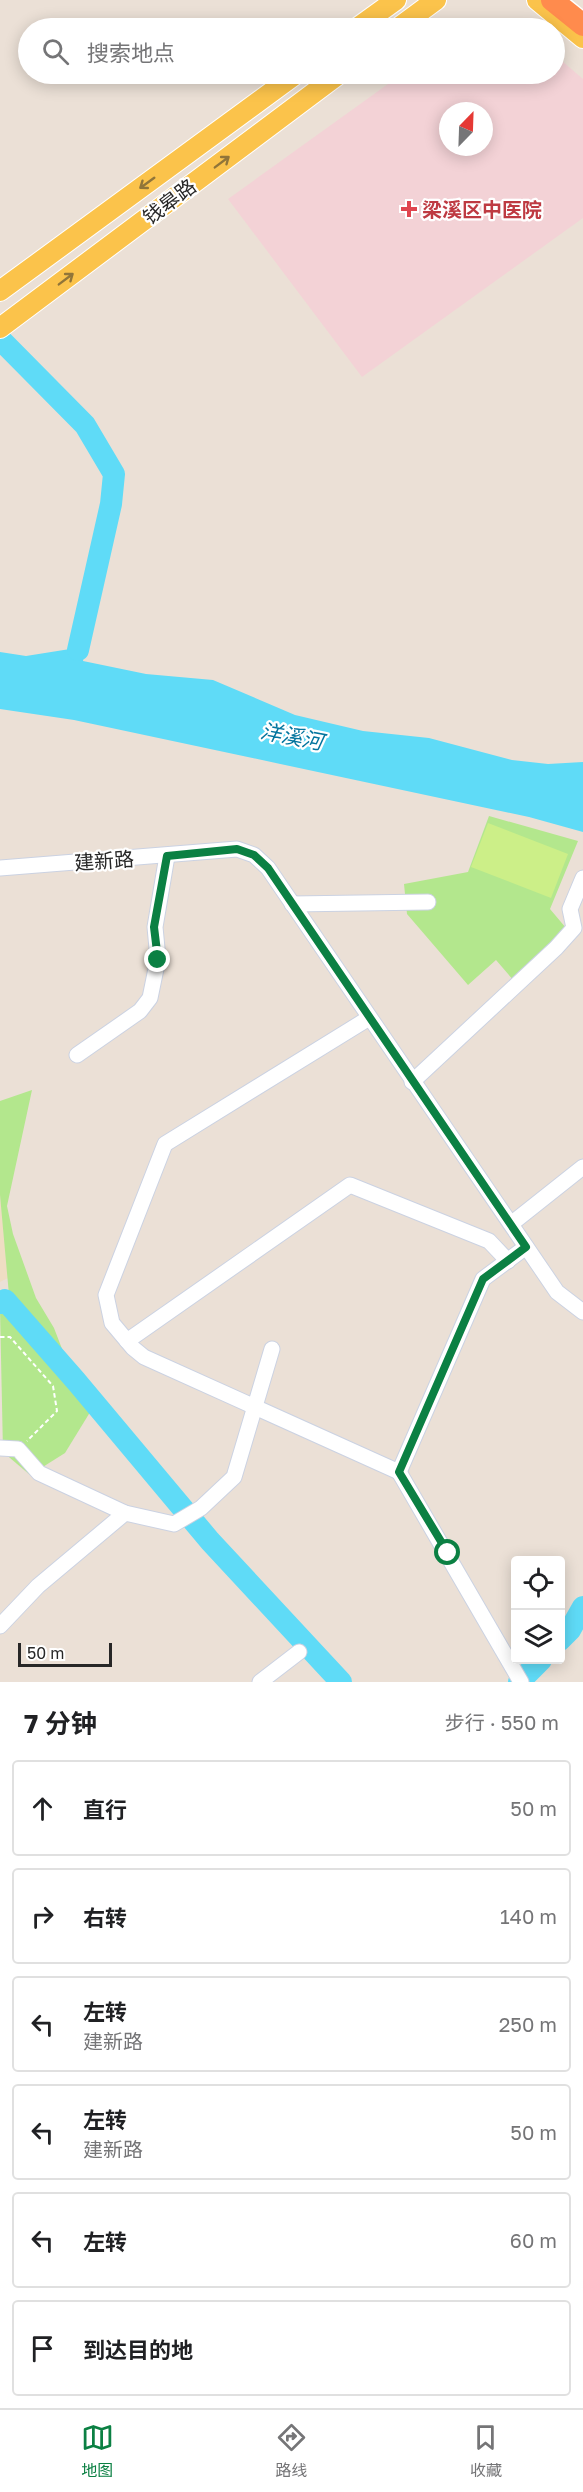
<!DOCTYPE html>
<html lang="zh">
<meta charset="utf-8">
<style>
body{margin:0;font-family:"Golos Text","Noto Sans SC",sans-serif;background:#f6f6f6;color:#202124}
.controls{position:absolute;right:18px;bottom:18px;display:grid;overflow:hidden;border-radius:6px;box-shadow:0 3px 15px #0003}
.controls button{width:54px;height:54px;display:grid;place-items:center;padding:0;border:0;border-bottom:2px solid #e0e0e0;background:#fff;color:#202124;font:30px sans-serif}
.compass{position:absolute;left:439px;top:102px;width:54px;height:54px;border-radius:50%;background:#fff;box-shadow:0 3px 15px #0003;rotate:23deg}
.scale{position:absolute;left:18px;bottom:15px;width:94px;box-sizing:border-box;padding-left:6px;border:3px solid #272727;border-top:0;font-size:16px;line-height:21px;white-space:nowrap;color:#272727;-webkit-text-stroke:4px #fff;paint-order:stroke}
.stop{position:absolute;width:18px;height:18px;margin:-14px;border:4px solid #0b8043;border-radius:50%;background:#fff}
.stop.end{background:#0b8043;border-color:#fff;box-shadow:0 2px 6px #0008}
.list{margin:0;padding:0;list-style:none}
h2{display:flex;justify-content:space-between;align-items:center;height:78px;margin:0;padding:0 24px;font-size:26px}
h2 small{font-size:20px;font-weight:400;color:#757577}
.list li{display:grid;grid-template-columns:39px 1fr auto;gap:18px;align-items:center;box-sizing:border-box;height:96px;margin:0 12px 12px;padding:0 12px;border:2px solid #e0e0e0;border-radius:6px}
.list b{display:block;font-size:22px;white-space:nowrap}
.list p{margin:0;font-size:20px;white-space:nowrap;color:#757577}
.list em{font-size:20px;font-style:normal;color:#757577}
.icon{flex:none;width:33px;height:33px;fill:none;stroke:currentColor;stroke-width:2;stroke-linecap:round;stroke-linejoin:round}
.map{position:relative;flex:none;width:583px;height:1682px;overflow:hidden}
.search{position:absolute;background:#fff;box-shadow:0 3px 15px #0003;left:18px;right:18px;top:18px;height:66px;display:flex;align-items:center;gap:15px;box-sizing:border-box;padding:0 21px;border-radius:33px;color:#757577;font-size:22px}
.sheet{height:726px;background:#fff}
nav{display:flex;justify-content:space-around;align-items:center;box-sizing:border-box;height:84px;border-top:2px solid #e0e0e0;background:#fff;font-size:16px;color:#757577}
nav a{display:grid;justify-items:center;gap:3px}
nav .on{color:#0b8043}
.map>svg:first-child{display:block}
</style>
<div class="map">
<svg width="583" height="1682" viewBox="0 0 583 1682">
<rect width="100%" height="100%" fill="#ebe0d6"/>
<polygon fill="#efddc3" points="0,1194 8,1278 0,1282"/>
<g fill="#f3d2d6" fill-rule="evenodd">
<polygon points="473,23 517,24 522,28 465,28"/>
<path d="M555 55 583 79V218L362 377 228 199 402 74H554ZM448 111H484V147H448Z"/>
</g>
<g fill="#b3e78d">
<polygon points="489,816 578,841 550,909 566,928 514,981 496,960 468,985 407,914 404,884 468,872"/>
<polygon points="32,1090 7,1206 13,1234 36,1298 54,1328 64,1354 9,1295 0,1195 0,1101"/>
<polygon points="4,1307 92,1409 65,1453 30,1475 3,1452 0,1309"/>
</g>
<polygon fill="#ccef88" points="488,823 568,854 551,898 471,867"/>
<polygon fill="#5fdbf7" points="70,649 84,653 83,661 146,674 213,680 295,715 363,731 429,738 512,760 548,764 583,762 583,832 529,817 74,720 0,709 0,652 26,656"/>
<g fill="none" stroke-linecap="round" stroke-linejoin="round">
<g stroke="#5fdbf7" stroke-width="22">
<polyline points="0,339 85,425 114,474 111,504 78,650"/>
<polyline points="0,1303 5,1300 76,1381 210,1541 341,1682"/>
<polyline points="560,1640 570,1630 583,1607"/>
<polyline points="519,1682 541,1660"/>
</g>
<g stroke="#cbd2e2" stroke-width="17">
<g id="minor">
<polyline points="0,868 237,849 254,855 268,868 557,1292 583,1312"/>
<polyline points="292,904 428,902"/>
<polyline points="369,1018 165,1144 106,1295 112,1323 133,1348 144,1357 399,1472 483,1279 526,1247"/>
<polyline points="77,1055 140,1011 150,998 158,959 155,927 167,856"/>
<polyline points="412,1082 556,948 574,928 570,909 583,878"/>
<polyline points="511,1224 583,1167"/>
<polyline points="127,1341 350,1185 489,1241 508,1261"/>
<polyline points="0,1448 18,1449 39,1473 125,1513"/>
<polyline points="399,1472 521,1682"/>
<polyline points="0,1626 38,1586 125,1513 174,1524 201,1508 234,1477 272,1349"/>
<polyline points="260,1682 299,1652"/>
</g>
</g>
<g stroke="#fff" stroke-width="22">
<g id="major">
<polyline points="537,0 583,38"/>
<polyline points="357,28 396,0"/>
<polyline points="398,28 436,0"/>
<polyline points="0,291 296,74"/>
<polyline points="0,328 339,74"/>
</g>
</g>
<g stroke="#fff" stroke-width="25">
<polyline id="highway" points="552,0 583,25"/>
</g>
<polyline stroke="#fff" stroke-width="2" stroke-dasharray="4.5 3" stroke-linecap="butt" points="0,1337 10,1337 53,1386 57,1411 27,1441"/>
<use href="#minor" stroke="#fff" stroke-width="15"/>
<use href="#major" stroke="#fbc34b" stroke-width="20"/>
<use href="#highway" stroke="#ff8b4d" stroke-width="22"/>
</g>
<defs><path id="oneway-shaft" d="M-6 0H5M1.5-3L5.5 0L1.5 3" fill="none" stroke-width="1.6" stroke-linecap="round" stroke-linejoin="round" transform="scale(1.5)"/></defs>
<g stroke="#917539">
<use href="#oneway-shaft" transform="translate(222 162) rotate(-37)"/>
<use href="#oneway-shaft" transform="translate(147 183) rotate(144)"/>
<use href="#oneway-shaft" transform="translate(66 279) rotate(-37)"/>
</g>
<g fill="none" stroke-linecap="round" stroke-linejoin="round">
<polyline stroke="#0b8043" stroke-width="8" points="158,960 154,927 167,856 237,849 254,855 268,868 526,1247 483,1279 399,1472 448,1553"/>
</g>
<path fill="#e0444e" stroke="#fff" stroke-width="2" d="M406 200h6v6h6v6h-6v6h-6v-6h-6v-6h6z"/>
<g text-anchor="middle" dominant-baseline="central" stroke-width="4.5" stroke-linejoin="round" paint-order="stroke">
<g font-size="20" fill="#272727" stroke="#fff">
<text transform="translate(169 201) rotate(-37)">钱皋路</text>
<text transform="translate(104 860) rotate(-4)">建新路</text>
</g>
<g font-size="20" font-weight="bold" fill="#be3a42" stroke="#fff" text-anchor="start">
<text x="422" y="209">梁溪区中医院</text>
</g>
<g font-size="21" font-style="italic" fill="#03759e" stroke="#fff">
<text transform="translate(292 736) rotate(11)">洋溪河</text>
</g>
</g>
</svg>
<div class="controls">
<button><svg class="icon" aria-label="locate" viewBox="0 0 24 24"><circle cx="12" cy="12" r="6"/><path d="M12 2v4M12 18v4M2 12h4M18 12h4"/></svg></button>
<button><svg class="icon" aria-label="layers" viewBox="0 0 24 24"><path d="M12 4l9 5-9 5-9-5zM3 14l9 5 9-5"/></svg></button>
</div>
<svg class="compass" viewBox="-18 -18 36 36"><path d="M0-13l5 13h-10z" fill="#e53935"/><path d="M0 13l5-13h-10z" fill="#757577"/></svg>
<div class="scale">50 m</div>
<div class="stop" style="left:448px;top:1553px"></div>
<div class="stop end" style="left:158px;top:960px"></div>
<div class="search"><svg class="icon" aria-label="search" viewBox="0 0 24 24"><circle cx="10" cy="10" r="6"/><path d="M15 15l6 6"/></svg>搜索地点</div>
</div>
<section class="sheet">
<h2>7 分钟<small>步行 · 550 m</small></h2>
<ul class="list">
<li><svg class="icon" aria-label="ahead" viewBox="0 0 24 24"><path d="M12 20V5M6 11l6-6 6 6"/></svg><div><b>直行</b></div><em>50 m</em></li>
<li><svg class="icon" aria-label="right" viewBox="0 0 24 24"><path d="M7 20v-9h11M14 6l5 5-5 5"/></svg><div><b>右转</b></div><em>140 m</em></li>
<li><svg class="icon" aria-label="left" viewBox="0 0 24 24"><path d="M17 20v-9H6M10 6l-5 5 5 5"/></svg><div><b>左转</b><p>建新路</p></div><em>250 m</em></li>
<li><svg class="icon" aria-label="left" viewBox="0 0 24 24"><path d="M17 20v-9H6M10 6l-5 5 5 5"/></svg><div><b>左转</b><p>建新路</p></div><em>50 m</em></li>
<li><svg class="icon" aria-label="left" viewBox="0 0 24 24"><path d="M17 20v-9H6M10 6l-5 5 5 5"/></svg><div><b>左转</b></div><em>60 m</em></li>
<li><svg class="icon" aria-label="arrive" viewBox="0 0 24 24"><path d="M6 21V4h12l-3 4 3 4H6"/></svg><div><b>到达目的地</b></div></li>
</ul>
</section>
<nav>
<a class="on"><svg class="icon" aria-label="map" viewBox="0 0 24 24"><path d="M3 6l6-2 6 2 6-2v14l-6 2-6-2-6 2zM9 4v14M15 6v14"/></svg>地图</a>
<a><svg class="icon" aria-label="directions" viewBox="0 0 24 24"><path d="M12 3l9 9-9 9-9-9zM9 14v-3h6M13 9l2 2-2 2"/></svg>路线</a>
<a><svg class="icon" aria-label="saved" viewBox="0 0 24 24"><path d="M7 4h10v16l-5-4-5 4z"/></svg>收藏</a>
</nav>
